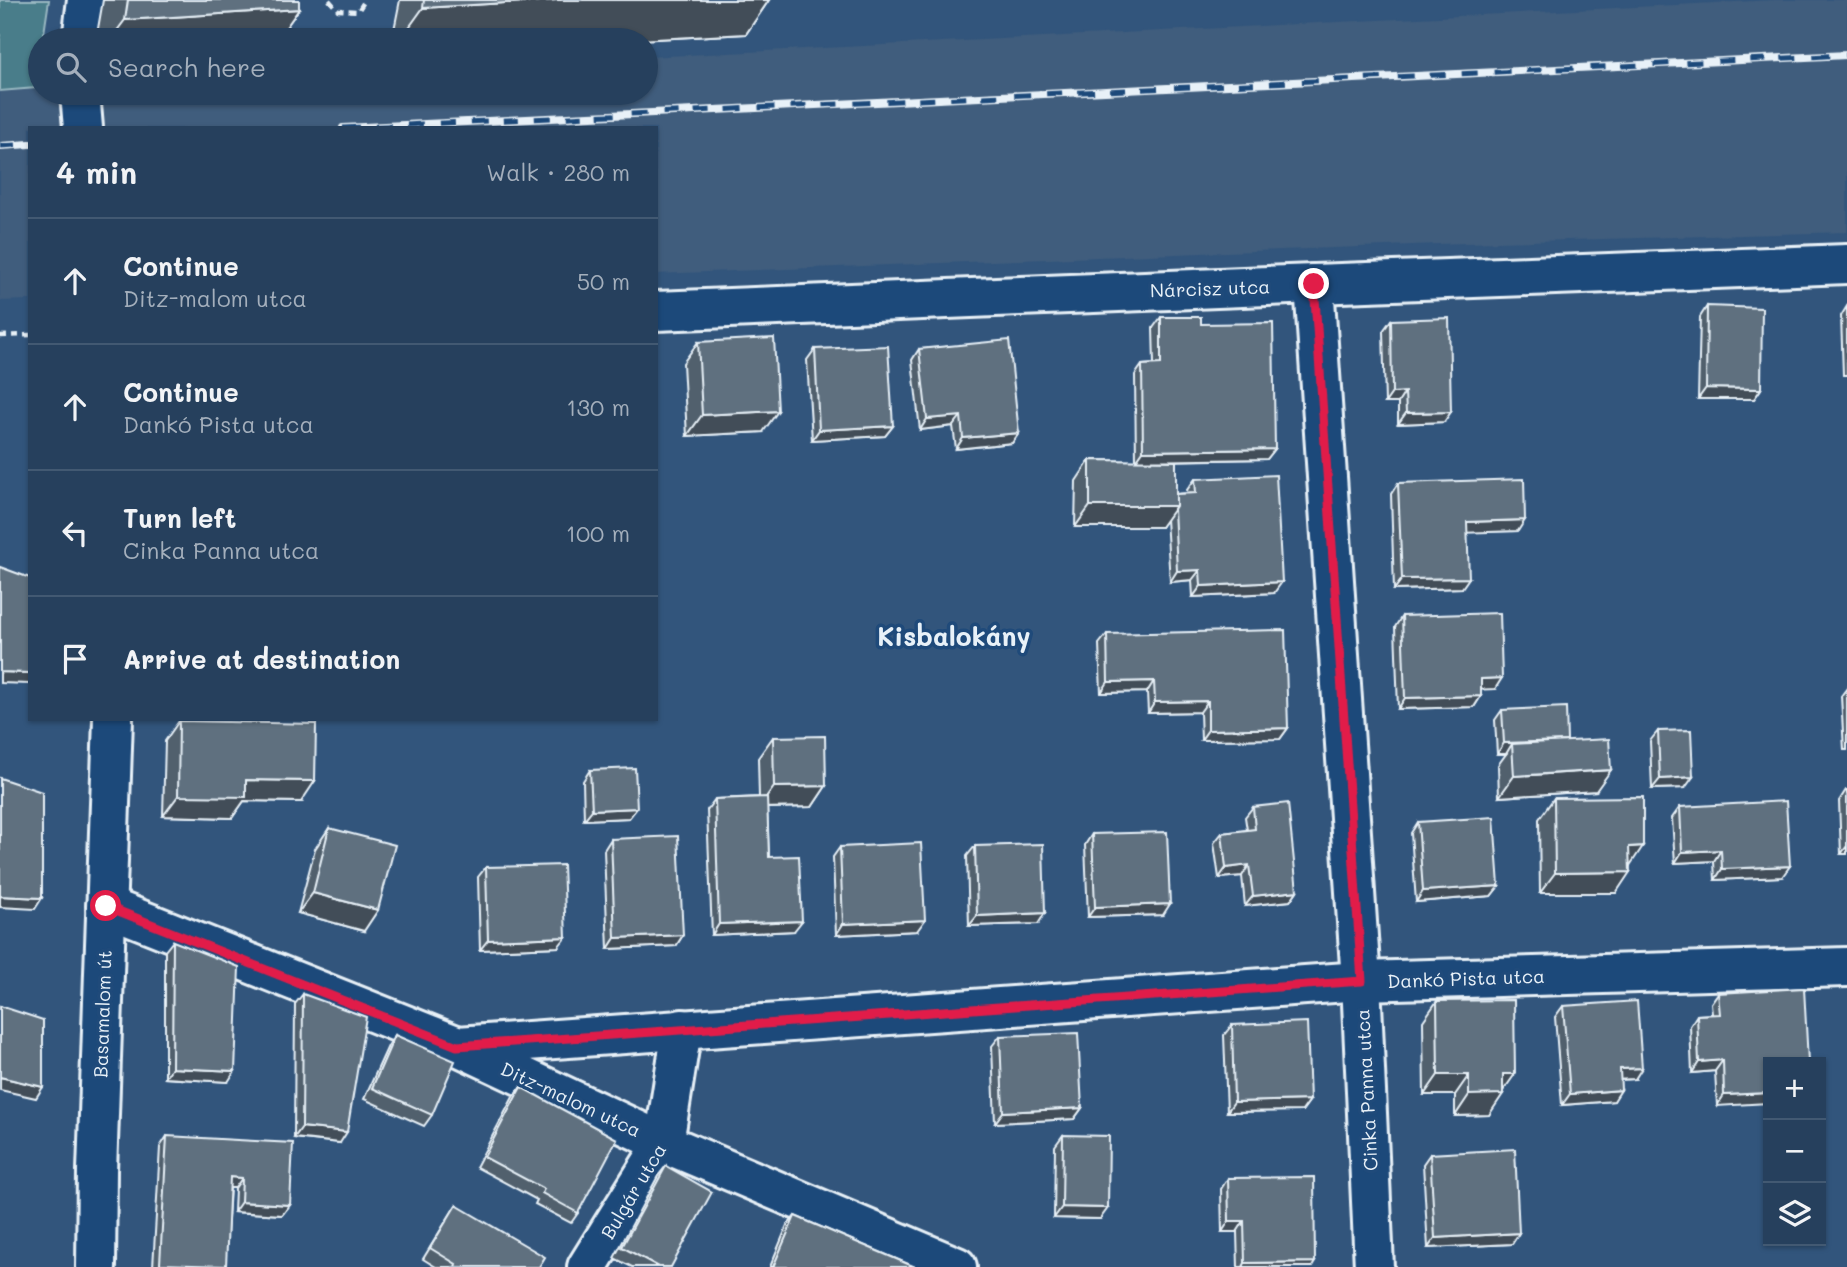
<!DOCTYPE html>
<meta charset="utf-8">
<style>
body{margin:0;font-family:Mali,sans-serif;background:#324b66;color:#f1f3f6}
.controls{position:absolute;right:21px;bottom:21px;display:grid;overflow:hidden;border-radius:0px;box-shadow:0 2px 5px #0004}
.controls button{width:63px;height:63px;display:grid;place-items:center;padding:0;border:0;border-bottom:2px solid #425972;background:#26405d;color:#f1f3f6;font:35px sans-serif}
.stop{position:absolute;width:21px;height:21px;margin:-16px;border:5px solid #e11d48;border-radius:50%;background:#fff}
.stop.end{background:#e11d48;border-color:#fff;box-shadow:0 2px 7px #0008}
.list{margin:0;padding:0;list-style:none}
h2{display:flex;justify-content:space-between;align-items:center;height:91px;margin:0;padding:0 28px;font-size:30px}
h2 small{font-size:23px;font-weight:400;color:#a4afbc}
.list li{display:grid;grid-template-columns:46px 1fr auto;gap:21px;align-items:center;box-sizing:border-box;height:126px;padding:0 28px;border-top:2px solid #425972}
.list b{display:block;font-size:26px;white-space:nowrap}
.list p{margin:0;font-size:23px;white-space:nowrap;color:#a4afbc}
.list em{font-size:23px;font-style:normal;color:#a4afbc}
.icon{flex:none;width:38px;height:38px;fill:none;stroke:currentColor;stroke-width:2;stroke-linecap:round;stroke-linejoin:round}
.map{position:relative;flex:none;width:1847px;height:1267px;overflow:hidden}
.search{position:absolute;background:#26405d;box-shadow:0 2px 5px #0004;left:28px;top:28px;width:630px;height:77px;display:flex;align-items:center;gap:18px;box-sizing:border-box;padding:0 24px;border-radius:38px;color:#a4afbc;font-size:26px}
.panel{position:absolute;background:#26405d;box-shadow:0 2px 5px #0004;left:28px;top:126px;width:630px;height:595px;border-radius:0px}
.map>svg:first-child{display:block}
</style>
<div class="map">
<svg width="1847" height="1267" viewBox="0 0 1847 1267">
<rect width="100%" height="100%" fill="#32557c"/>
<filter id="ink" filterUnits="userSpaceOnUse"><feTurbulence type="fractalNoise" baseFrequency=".0143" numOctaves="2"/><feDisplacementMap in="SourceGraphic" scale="14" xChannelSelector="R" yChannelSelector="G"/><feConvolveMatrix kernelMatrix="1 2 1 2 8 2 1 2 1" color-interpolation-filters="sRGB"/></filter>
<g filter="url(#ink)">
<polygon fill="#3f5d7d" points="1774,0 1847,0 1847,232 1465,243 656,274 656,128 30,128 30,300 0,301 0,91 40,88 40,93 646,93 646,57"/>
<polygon fill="#497d8a" stroke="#98b7c1" stroke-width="2" points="0,0 49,0 43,40 40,40 40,61 36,88 0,91"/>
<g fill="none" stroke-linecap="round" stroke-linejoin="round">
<g stroke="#e8f1f8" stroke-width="44">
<g id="minor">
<polyline points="82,40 87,0"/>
<polyline points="80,93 83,128"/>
<polyline points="1314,284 1361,981 1374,1267"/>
<polyline points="656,311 1314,284 1847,264"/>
<polyline points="106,906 458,1046 664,1143 957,1267"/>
<polyline points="458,1046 1361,981 1847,967"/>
<polyline points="96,1267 97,1171 113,719"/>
<polyline points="587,1267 664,1143 682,1029"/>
</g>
</g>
<g stroke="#e8f1f8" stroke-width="4.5" stroke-dasharray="7 5" stroke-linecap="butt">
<polyline points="329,0 338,10 358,11 365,0"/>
<polyline points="0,336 30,335"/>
</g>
<use href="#minor" stroke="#1f4a7a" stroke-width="38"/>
<g stroke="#e8f1f8" stroke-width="8">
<g id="rail">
<polyline points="343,128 1847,55"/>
<polyline points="0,146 30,144"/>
</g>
</g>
<use href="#rail" stroke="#1f4a7a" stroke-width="5" stroke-dasharray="16" stroke-linecap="butt"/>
</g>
<g fill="#51606d" stroke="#e8f1f8" stroke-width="2">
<polygon points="103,0 299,0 299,9 277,40 96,40"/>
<polygon points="400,0 769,0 746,34 638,40 392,40"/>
<polygon points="1707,306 1761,389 1754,399 1698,399 1700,317"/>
<polygon points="1847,306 1847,375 1843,375 1841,316"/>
<polygon points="1161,317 1201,324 1275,449 1267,459 1164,461 1176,494 1188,493 1187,490 1195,479 1274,593 1193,597 1192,580 1170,582 1166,519 1161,527 1075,527 1076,481 1090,460 1136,461 1135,375 1142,365 1154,364 1153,328"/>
<polygon points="1391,320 1444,422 1398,424 1398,403 1385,403 1383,331"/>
<polygon points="698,342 763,432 687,436 683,363"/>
<polygon points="815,349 893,426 885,436 812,440 807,360"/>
<polygon points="919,349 1019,433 1012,443 956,449 953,426 920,430 912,360"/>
<polygon points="1398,483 1518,531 1467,532 1462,588 1394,590 1391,494"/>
<polygon points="1402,616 1495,689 1481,689 1481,696 1474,707 1398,709 1395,627"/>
<polygon points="1107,634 1288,728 1280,739 1201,740 1200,712 1148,713 1147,692 1101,693 1099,644"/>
<polygon points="1847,688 1847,750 1844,750 1841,696"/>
<polygon points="1502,710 1567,741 1596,791 1499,797 1498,765 1506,754 1497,754 1495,720"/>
<polygon points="179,721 301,802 244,801 232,818 163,816 165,741"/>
<polygon points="1658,731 1685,788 1652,789 1650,741"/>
<polygon points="773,737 826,786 812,807 767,808 769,857 794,931 712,935 707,810 715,799 759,797 758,758"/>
<polygon points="590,770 637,808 629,818 584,820 583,781"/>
<polygon points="1846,790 1847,790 1847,854 1841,854 1839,801"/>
<polygon points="1554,798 1630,866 1616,893 1540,893 1539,819"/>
<polygon points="1253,807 1297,891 1290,901 1245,906 1242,876 1219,878 1214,843 1222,833 1247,830 1245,817"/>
<polygon points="1680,807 1782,877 1715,880 1714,861 1675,863 1672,818"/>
<polygon points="1418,822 1499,886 1491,896 1416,902 1411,833"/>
<polygon points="329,828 364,931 298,913 315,849"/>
<polygon points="1092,834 1163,915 1088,917 1085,845"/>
<polygon points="611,839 683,935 676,946 608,949 604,850"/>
<polygon points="975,846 1038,924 969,926 967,856"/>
<polygon points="840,847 917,931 836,935 833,857"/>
<polygon points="486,867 558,947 480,950 478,877"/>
<polygon points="173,941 228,1082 165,1078 165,951"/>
<polygon points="1804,988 1717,1106 1715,1071 1692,1073 1690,1026 1697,1015 1712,1014 1711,1003 1718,993"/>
<polygon points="303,994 340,1143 294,1138 295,1004"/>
<polygon points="1437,1001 1503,1091 1489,1115 1455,1116 1455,1095 1424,1095 1423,1021"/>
<polygon points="1563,1006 1635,1079 1620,1080 1614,1101 1562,1105 1555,1017"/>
<polygon points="1232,1025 1310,1100 1302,1111 1227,1112 1224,1035"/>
<polygon points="395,1035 432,1115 424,1126 364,1099 388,1046"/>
<polygon points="1000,1036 1082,1108 1074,1119 995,1123 992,1046"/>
<polygon points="521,1087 578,1213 571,1223 535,1204 537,1200 476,1167 513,1097"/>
<polygon points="1063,1135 1100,1219 1054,1218 1055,1146"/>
<polygon points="167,1136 290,1205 282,1215 234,1212 235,1188 230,1188 225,1267 153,1267 160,1147"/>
<polygon points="1430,1154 1519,1233 1512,1244 1428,1248 1423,1164"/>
<polygon points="666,1166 671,1267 632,1267 614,1258 658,1176"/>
<polygon points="1228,1178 1312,1267 1238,1267 1237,1232 1222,1232 1221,1189"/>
<polygon points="456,1205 539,1267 436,1267 423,1259"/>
<polygon points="795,1216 915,1267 770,1267 787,1226"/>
</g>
<g fill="#424e59" stroke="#e8f1f8" stroke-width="2">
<polygon points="557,0 769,0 746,34 638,40 400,40 423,8"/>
<polygon points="299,9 277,40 110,40 125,20"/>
<polygon points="1706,388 1761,389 1754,399 1698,399"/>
<polygon points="1405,392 1398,403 1385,403 1392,393"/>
<polygon points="778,411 763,432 687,436 702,415"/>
<polygon points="1451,412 1444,422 1398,424 1406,413"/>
<polygon points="961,416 953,426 920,430 927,419"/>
<polygon points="893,426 885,436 812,440 819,430"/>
<polygon points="1019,433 1012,443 956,449 963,438"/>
<polygon points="1275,449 1267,459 1136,461 1143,451"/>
<polygon points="1090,506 1176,506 1161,527 1075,527"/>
<polygon points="1525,520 1518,531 1460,533 1467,522"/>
<polygon points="1200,570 1192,580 1170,582 1177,571"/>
<polygon points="1469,578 1462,588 1394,590 1402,579"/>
<polygon points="1282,582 1274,593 1193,597 1201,586"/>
<polygon points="0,672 30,673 30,684 0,683"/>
<polygon points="1502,678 1495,689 1473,690 1481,679"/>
<polygon points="1154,681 1147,692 1101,693 1108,682"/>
<polygon points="1481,696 1474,707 1398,709 1405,698"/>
<polygon points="1208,701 1200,712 1148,713 1155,702"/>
<polygon points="1288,728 1280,739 1201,740 1208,730"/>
<polygon points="1567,741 1512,744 1506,754 1497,754 1504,743"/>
<polygon points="1611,770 1596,791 1499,797 1514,776"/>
<polygon points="1693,777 1685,788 1652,789 1660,779"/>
<polygon points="246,780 315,781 301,802 244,801 232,818 163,816 178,796"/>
<polygon points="826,786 812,807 759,808 774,787"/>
<polygon points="637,808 629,818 584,820 592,810"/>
<polygon points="1643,846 1629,867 1629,847"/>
<polygon points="1847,846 1847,854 1841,854"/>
<polygon points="1721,850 1714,861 1675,863 1682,852"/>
<polygon points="1249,865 1242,876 1219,878 1226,868"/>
<polygon points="1790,866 1782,877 1715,880 1722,869"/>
<polygon points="1630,872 1616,893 1540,893 1555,873"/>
<polygon points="1499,886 1491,896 1416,902 1423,891"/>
<polygon points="1297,891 1290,901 1245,906 1253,896"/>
<polygon points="313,893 378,910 364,931 298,913"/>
<polygon points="0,896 42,898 35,909 0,907"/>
<polygon points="1170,904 1163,915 1088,917 1095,907"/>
<polygon points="1045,913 1038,924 969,926 977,916"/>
<polygon points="925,920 917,931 836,935 843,924"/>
<polygon points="802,921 794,931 712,935 719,924"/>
<polygon points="683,935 676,946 608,949 615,938"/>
<polygon points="566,937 558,947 480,950 488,940"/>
<polygon points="1723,1060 1715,1071 1692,1073 1699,1062"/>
<polygon points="172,1068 235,1071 228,1082 165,1078"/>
<polygon points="1642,1068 1635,1079 1612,1080 1620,1069"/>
<polygon points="1503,1074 1515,1074 1501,1094 1503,1094 1489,1115 1455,1116 1469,1095"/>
<polygon points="1438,1075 1469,1075 1455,1095 1424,1095"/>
<polygon points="0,1077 43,1087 36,1098 0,1090"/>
<polygon points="1621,1090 1614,1101 1562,1105 1570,1094"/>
<polygon points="1768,1093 1768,1103 1717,1106 1724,1095"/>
<polygon points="1310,1100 1302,1111 1227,1112 1234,1102"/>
<polygon points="1082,1108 1074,1119 995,1123 1003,1112"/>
<polygon points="302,1127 347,1132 340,1143 294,1138"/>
<polygon points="230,1177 242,1178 235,1188 223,1188"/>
<polygon points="241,1202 290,1205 282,1215 234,1212"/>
<polygon points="1062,1207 1108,1208 1100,1219 1054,1218"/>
<polygon points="1229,1221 1244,1221 1237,1232 1222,1232"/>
<polygon points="1519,1233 1512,1244 1428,1248 1435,1238"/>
<polygon points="1315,1262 1312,1267 1243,1267 1245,1263"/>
<polygon points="160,1264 225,1267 158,1267"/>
</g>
<g fill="#5e707f" stroke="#e8f1f8" stroke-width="2">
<polygon points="128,0 299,0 299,9 125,20"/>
<polygon points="424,0 557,0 423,8"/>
<polygon points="1707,306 1762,308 1761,389 1706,388"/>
<polygon points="1161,317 1201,317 1201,324 1273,323 1275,449 1143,451 1142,365 1161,364"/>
<polygon points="1449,318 1451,412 1406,413 1405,392 1392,393 1391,320"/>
<polygon points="774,338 778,411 702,415 698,342"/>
<polygon points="1009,340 1019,433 963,438 961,416 927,419 919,349"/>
<polygon points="888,346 893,426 819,430 815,349"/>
<polygon points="1090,460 1176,461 1176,506 1090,506"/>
<polygon points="1276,475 1282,582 1201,586 1200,570 1177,571 1174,509 1176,506 1176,494 1196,493 1195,479"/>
<polygon points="1524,479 1525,520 1467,522 1469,578 1402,579 1398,483"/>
<polygon points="0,567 30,578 30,673 0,672"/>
<polygon points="1500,613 1502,678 1481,679 1481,696 1405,698 1402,616"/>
<polygon points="1285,630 1288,728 1208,730 1208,701 1155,702 1154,681 1108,682 1107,634"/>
<polygon points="1566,707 1567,741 1504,743 1502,710"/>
<polygon points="179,721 316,724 315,781 246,780 246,797 178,796"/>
<polygon points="1691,730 1693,777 1660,779 1658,731"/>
<polygon points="825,736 826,786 774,787 773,737"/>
<polygon points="1609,739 1611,770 1514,776 1512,744"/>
<polygon points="635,768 637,808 592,810 590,770"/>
<polygon points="0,778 42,792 42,898 0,896"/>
<polygon points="767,797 769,857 799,856 802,921 719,924 715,799"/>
<polygon points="1643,797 1643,846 1629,847 1630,872 1555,873 1554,798"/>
<polygon points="1786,801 1790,866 1722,869 1721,850 1682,852 1680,807"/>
<polygon points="1288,803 1297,891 1253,896 1249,865 1226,868 1222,833 1255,829 1253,807"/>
<polygon points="1494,817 1499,886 1423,891 1418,822"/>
<polygon points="329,828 395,845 378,910 313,893"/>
<polygon points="1167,832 1170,904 1095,907 1092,834"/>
<polygon points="678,836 683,935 615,938 611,839"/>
<polygon points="921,843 925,920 843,924 840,847"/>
<polygon points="1043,844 1045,913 977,916 975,846"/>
<polygon points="563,865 566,937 488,940 486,867"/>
<polygon points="173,941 239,967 235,1071 172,1068"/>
<polygon points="1804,988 1808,1062 1768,1062 1768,1093 1724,1095 1723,1060 1699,1062 1697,1015 1720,1014 1718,993"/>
<polygon points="303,994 366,1017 347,1132 302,1127"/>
<polygon points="1514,1000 1515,1074 1503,1074 1503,1094 1469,1095 1469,1075 1438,1075 1437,1001"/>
<polygon points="1637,1001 1642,1068 1620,1069 1621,1090 1570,1094 1563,1006"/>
<polygon points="0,1006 43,1020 43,1087 0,1077"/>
<polygon points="1307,1022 1310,1100 1234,1102 1232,1025"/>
<polygon points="1078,1033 1082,1108 1003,1112 1000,1036"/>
<polygon points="395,1035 455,1061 432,1115 372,1088"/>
<polygon points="521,1087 617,1139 578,1213 542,1193 544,1189 484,1157"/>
<polygon points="1063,1135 1109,1136 1108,1208 1062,1207"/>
<polygon points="167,1136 293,1143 290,1205 241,1202 242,1178 230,1177 226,1266 160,1264"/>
<polygon points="1515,1149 1519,1233 1435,1238 1430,1154"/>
<polygon points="666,1166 712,1192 671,1267 659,1267 622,1247"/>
<polygon points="1314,1177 1315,1262 1245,1263 1244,1221 1229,1221 1228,1178"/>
<polygon points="456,1205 545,1257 539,1267 455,1267 456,1264 430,1248"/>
<polygon points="795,1216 915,1267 773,1267"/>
</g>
</g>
<g fill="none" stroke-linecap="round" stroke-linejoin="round" filter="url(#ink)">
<polyline stroke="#e11d48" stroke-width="9" points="106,906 457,1046 1362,981 1314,284"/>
</g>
<g text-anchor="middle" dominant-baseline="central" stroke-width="7" stroke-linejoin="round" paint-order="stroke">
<g font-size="19" fill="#e8f1f8" stroke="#1f4a7a">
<text transform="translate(1210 288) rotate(-2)">Nárcisz utca</text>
<text transform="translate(1466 978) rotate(-2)">Dankó Pista utca</text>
<text transform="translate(102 1014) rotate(-88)">Basamalom út</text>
<text transform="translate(1366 1090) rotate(-93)">Cinka Panna utca</text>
<text transform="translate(571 1099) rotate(25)">Ditz-malom utca</text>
<text transform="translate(633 1191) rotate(-59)">Bulgár utca</text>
</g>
<g font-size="26" font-weight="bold" fill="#e8f1f8" stroke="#1f4a7a">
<text x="954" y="636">Kisbalokány</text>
</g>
</g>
</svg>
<div class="controls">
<button>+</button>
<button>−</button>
<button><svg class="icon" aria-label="layers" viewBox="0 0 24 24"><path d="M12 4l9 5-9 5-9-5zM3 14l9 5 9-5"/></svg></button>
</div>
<div class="stop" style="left:106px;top:906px"></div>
<div class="stop end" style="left:1314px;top:284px"></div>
<div class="search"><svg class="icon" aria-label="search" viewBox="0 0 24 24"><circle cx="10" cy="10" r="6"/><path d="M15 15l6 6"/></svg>Search here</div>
<section class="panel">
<h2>4 min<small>Walk · 280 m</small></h2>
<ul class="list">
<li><svg class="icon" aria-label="ahead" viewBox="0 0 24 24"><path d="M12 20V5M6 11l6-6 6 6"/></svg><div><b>Continue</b><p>Ditz-malom utca</p></div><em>50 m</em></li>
<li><svg class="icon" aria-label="ahead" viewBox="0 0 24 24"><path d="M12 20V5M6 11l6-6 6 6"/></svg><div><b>Continue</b><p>Dankó Pista utca</p></div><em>130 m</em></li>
<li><svg class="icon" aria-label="left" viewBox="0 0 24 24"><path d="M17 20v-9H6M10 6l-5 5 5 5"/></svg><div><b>Turn left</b><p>Cinka Panna utca</p></div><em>100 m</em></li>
<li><svg class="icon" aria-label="arrive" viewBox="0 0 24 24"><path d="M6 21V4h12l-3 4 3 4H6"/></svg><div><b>Arrive at destination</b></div></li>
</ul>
</section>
</div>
